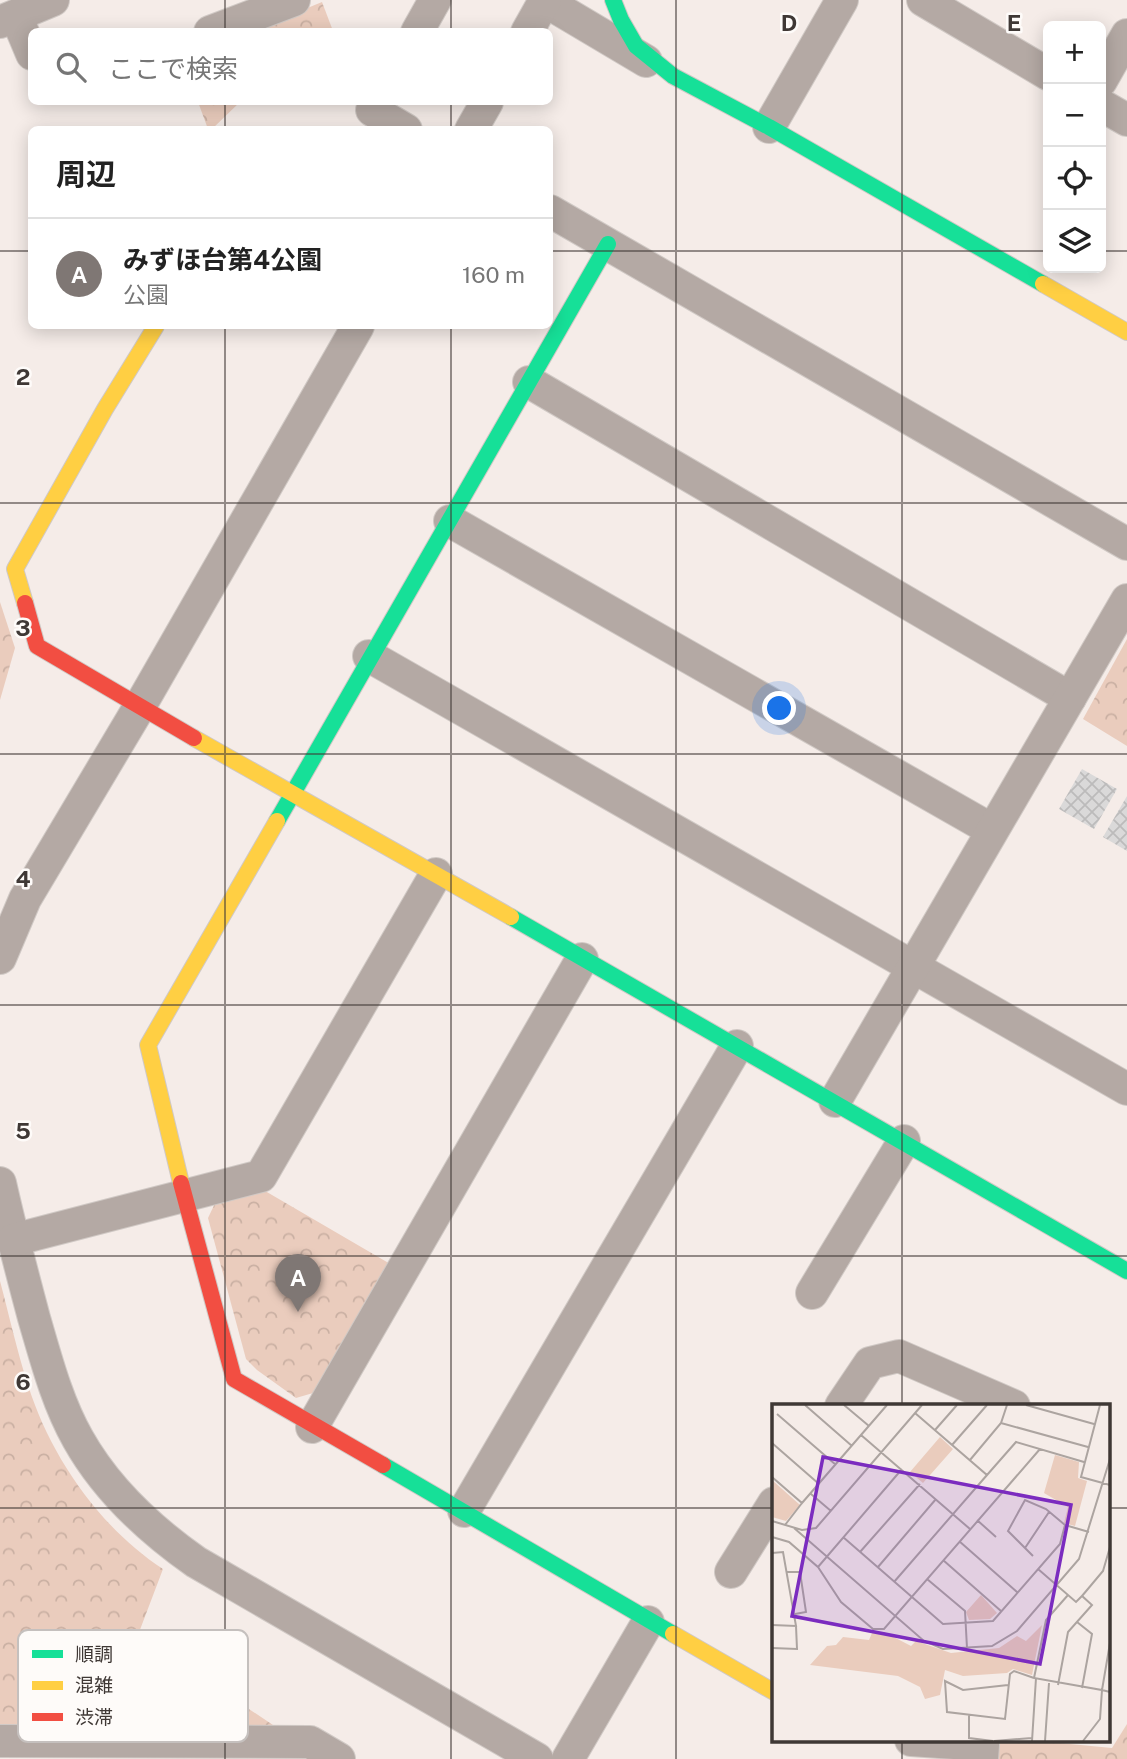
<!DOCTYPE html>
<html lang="ja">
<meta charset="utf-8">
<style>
body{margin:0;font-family:"Public Sans","Noto Sans JP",sans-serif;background:#f6f6f6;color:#222}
.controls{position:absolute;right:21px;top:21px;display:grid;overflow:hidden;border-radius:10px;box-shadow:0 4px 18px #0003}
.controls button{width:63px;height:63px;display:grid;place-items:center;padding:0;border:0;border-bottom:2px solid #e0e0e0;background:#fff;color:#222;font:35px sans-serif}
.you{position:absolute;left:780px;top:709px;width:24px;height:24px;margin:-18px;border:5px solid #fff;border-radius:50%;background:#1a73e8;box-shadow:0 0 0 10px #1a73e833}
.badge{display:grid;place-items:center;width:46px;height:46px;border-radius:50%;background:#7f7774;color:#fff;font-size:23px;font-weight:700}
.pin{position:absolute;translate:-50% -58px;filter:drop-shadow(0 2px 4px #0008)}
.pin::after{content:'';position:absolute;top:37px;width:24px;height:21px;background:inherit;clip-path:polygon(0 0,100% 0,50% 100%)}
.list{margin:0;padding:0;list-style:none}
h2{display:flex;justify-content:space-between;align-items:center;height:91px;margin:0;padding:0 28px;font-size:30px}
h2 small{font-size:23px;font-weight:400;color:#767676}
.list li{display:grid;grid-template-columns:46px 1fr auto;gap:21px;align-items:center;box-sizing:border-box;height:112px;padding:0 28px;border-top:2px solid #e0e0e0}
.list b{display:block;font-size:26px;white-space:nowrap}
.list p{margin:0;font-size:23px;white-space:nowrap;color:#767676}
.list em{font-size:23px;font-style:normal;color:#767676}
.icon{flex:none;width:38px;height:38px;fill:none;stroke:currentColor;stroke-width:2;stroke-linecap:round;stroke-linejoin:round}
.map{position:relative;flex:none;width:1127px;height:1759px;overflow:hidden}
.search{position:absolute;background:#fff;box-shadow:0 4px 18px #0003;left:28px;top:28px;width:525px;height:77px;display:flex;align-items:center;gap:18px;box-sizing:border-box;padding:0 24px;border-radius:10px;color:#767676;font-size:26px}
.panel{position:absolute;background:#fff;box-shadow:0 4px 18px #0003;left:28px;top:126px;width:525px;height:203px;border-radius:10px}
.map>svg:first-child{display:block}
</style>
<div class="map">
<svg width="1127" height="1759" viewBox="0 0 1127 1759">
<defs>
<pattern id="forest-crowns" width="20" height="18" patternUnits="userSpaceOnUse" patternTransform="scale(1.75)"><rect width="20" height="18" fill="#eaccbd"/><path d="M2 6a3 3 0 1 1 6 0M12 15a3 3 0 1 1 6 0" fill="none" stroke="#cab0a3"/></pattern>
<pattern id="building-cross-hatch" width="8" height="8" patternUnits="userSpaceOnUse" patternTransform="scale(1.75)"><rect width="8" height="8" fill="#dad9d9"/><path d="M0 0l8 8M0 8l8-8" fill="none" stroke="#bcbbbb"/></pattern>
</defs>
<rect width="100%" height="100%" fill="#f5ece8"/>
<g fill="url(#forest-crowns)">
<polygon points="322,2 333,31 249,32"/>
<polygon points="198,102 240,102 211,130 208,129"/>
<polygon points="0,602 15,648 0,700"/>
<polygon points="1127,639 1127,746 1083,719"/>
<polygon points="260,1188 392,1265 313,1393 296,1398 257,1370 246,1359 208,1218 218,1197"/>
<path d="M0 1281C9 1315 17 1351 28 1385 50 1456 100 1528 163 1569L138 1635 273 1725 0 1729Z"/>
<polygon points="1127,1724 1127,1759 997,1759 998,1740 1028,1740 1112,1748"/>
</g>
<g fill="url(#building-cross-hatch)">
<polygon points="1082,769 1117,789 1094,829 1059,809"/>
<polygon points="1127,796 1127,851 1103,837"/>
</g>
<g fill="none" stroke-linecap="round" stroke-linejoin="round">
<g stroke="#d0c9c5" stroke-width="34">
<g id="street">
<polyline points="923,0 1048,74"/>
<polyline points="545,1 646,61"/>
<polyline points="16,16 32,54"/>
<polyline points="0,22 53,0"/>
<polyline points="210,32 294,0"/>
<polyline points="417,32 435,0"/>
<polyline points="527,32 545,0"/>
<polyline points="1101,81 1127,35"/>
<polyline points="377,102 372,110 406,130"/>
<polyline points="1101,105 1127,120"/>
<polyline points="769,127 842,0"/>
<polyline points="471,130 487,102"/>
<polyline points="550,211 1127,544"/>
<polyline points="529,382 1070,698"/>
<polyline points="450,521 992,830"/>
<polyline points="369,656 1127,1089"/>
<polyline points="0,958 25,899 140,706 358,326"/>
<polyline points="835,1101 1127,600"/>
<path d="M0 1183C10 1228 22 1273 34 1318 46 1359 57 1402 78 1439 106 1489 149 1529 196 1562L537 1759"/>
<polyline points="13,1240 261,1176 436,874"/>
<polyline points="812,1293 904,1141"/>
<polyline points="841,1406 870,1363 899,1356 1014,1406"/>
<polyline points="312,1427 582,959"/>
<polyline points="464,1511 737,1046"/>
<polyline points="731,1572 774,1503"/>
<polyline points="911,1740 983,1745 982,1759"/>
<polyline points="0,1741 310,1742 339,1759"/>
<polyline points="568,1759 648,1622"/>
</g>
</g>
<g stroke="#d0c9c5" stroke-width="18">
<g id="fast">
<polyline points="613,0 621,20 636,46 673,76 769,127 1043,284"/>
<polyline points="277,821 608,244"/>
<polyline points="511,917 1127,1271"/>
<polyline points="383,1465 673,1634"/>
</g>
</g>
<g stroke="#d0c9c5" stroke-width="18">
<g id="slow">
<polyline points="1043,284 1127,332"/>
<polyline points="25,603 15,569 105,409 156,326"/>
<polyline points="194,738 511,917"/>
<polyline points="181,1183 148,1045 277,821"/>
<polyline points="673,1634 774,1692"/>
</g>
</g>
<g stroke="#d0c9c5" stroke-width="18">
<g id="jam">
<polyline points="25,603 37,646 194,738"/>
<polyline points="181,1183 234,1379 383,1465"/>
</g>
</g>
<use href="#street" stroke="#b4a9a4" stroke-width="32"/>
<use href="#fast" stroke="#16e098" stroke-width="16"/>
<use href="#slow" stroke="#ffcf43" stroke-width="16"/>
<use href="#jam" stroke="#f24e42" stroke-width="16"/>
</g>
<path fill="none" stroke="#3f3835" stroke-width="2" stroke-opacity="0.55" d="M225 0V32M451 0V32M676 0V1759M902 0V1406M225 102V130M451 102V130M0 251H32M550 251H1048M1101 251H1127M225 326V1759M451 326V1759M0 503H1127M0 754H1127M0 1005H1127M0 1256H1127M0 1508H774M1108 1508H1127M902 1740V1759"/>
<g transform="translate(772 1404)">
<rect width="338" height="338" fill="#f5ece8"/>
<path d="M168 33 181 45 151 79 138 68ZM283 51 307 58 306 74 315 77 303 122 292 119 296 103 272 89ZM0 76 28 101 14 117 0 113ZM209 191 225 209 218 215 197 216 194 208ZM270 221 260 271 241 265 235 269 191 272 173 266 168 291 153 295 148 283 126 272 38 261 55 242 64 241 71 233 97 236 100 229 112 228 139 242 144 237 179 249 227 244 245 232 254 237Z" fill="#eaccbd"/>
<path fill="none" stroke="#aca4a0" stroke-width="2" d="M33 1 80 42M72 1 97 22M254 1 322 20M328 1 309 73 338 81M143 9 215 71 244 38 312 58M5 10 64 61M229 19 316 43M163 26 185 1M89 31 198 125M0 39 47 80M180 41 215 1M198 56 229 19 235 1M0 73 30 99 115 1M39 90 59 107M205 116 224 133M0 117 30 126 44 124 150 1M13 121 30 99M22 124 152 237 171 245 220 242 245 227 307 155 338 55M0 133 17 138 46 163 130 65M71 133 171 220 221 217 288 140 293 121 317 128M187 137 245 188M253 144 277 108M88 148 148 80M0 149 11 148 24 222 0 221M261 152 236 127 253 96 274 105 293 121M171 156 229 207M46 163 69 198 101 225H112L268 45M106 163 164 95M266 165 304 198 310 192 320 201 296 228 286 281M15 168H28L34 208 23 210M155 175 193 207 195 244M122 178 215 71M296 191 274 216 262 274 330 286 338 239M310 192 331 167 338 143M305 218 320 230 310 284M0 244 25 245 24 222M236 281 191 286 173 277 175 308 233 315 238 270 242 267 262 274M197 310V334L221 337M222 337 260 334M260 337 264 274M273 337 277 279M311 337 328 315 330 286 338 288"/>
<path fill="#7b2cbf" fill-opacity="0.15" stroke="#7b2cbf" stroke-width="3.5" d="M51 53 299 101 268 260 20 212Z"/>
<rect width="338" height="338" fill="none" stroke="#3f3835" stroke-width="3.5"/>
</g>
<rect x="18" y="1630" width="230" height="112" rx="10" fill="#fefbf9" stroke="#c5c0be" stroke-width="2"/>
<rect x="32" y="1650" width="31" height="8" fill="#16e098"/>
<rect x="32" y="1681" width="31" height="9" fill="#ffcf43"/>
<rect x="32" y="1713" width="31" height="8" fill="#f24e42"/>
<g font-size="19" fill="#3f3835">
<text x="75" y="1661">順調</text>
<text x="75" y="1692">混雑</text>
<text x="75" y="1724">渋滞</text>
</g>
<g font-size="23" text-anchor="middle" font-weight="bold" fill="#3f3835" stroke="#fefbf9" stroke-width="5" stroke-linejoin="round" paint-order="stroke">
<text x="789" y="31">D</text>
<text x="1014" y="31">E</text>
<text x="23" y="385">2</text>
<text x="23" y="636">3</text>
<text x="23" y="887">4</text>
<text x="23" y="1139">5</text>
<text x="23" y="1390">6</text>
</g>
</svg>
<div class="controls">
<button>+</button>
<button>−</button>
<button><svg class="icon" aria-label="locate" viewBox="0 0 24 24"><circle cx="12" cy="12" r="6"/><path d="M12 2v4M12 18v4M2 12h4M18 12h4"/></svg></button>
<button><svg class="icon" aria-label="layers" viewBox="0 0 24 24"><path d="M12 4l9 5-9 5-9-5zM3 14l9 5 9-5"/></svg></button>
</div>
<div class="you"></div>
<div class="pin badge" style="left:298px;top:1312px">A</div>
<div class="search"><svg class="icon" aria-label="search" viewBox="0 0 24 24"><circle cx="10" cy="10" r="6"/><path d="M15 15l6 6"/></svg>ここで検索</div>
<section class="panel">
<h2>周辺<small></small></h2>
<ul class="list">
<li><span class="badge">A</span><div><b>みずほ台第4公園</b><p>公園</p></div><em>160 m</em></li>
</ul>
</section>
</div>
